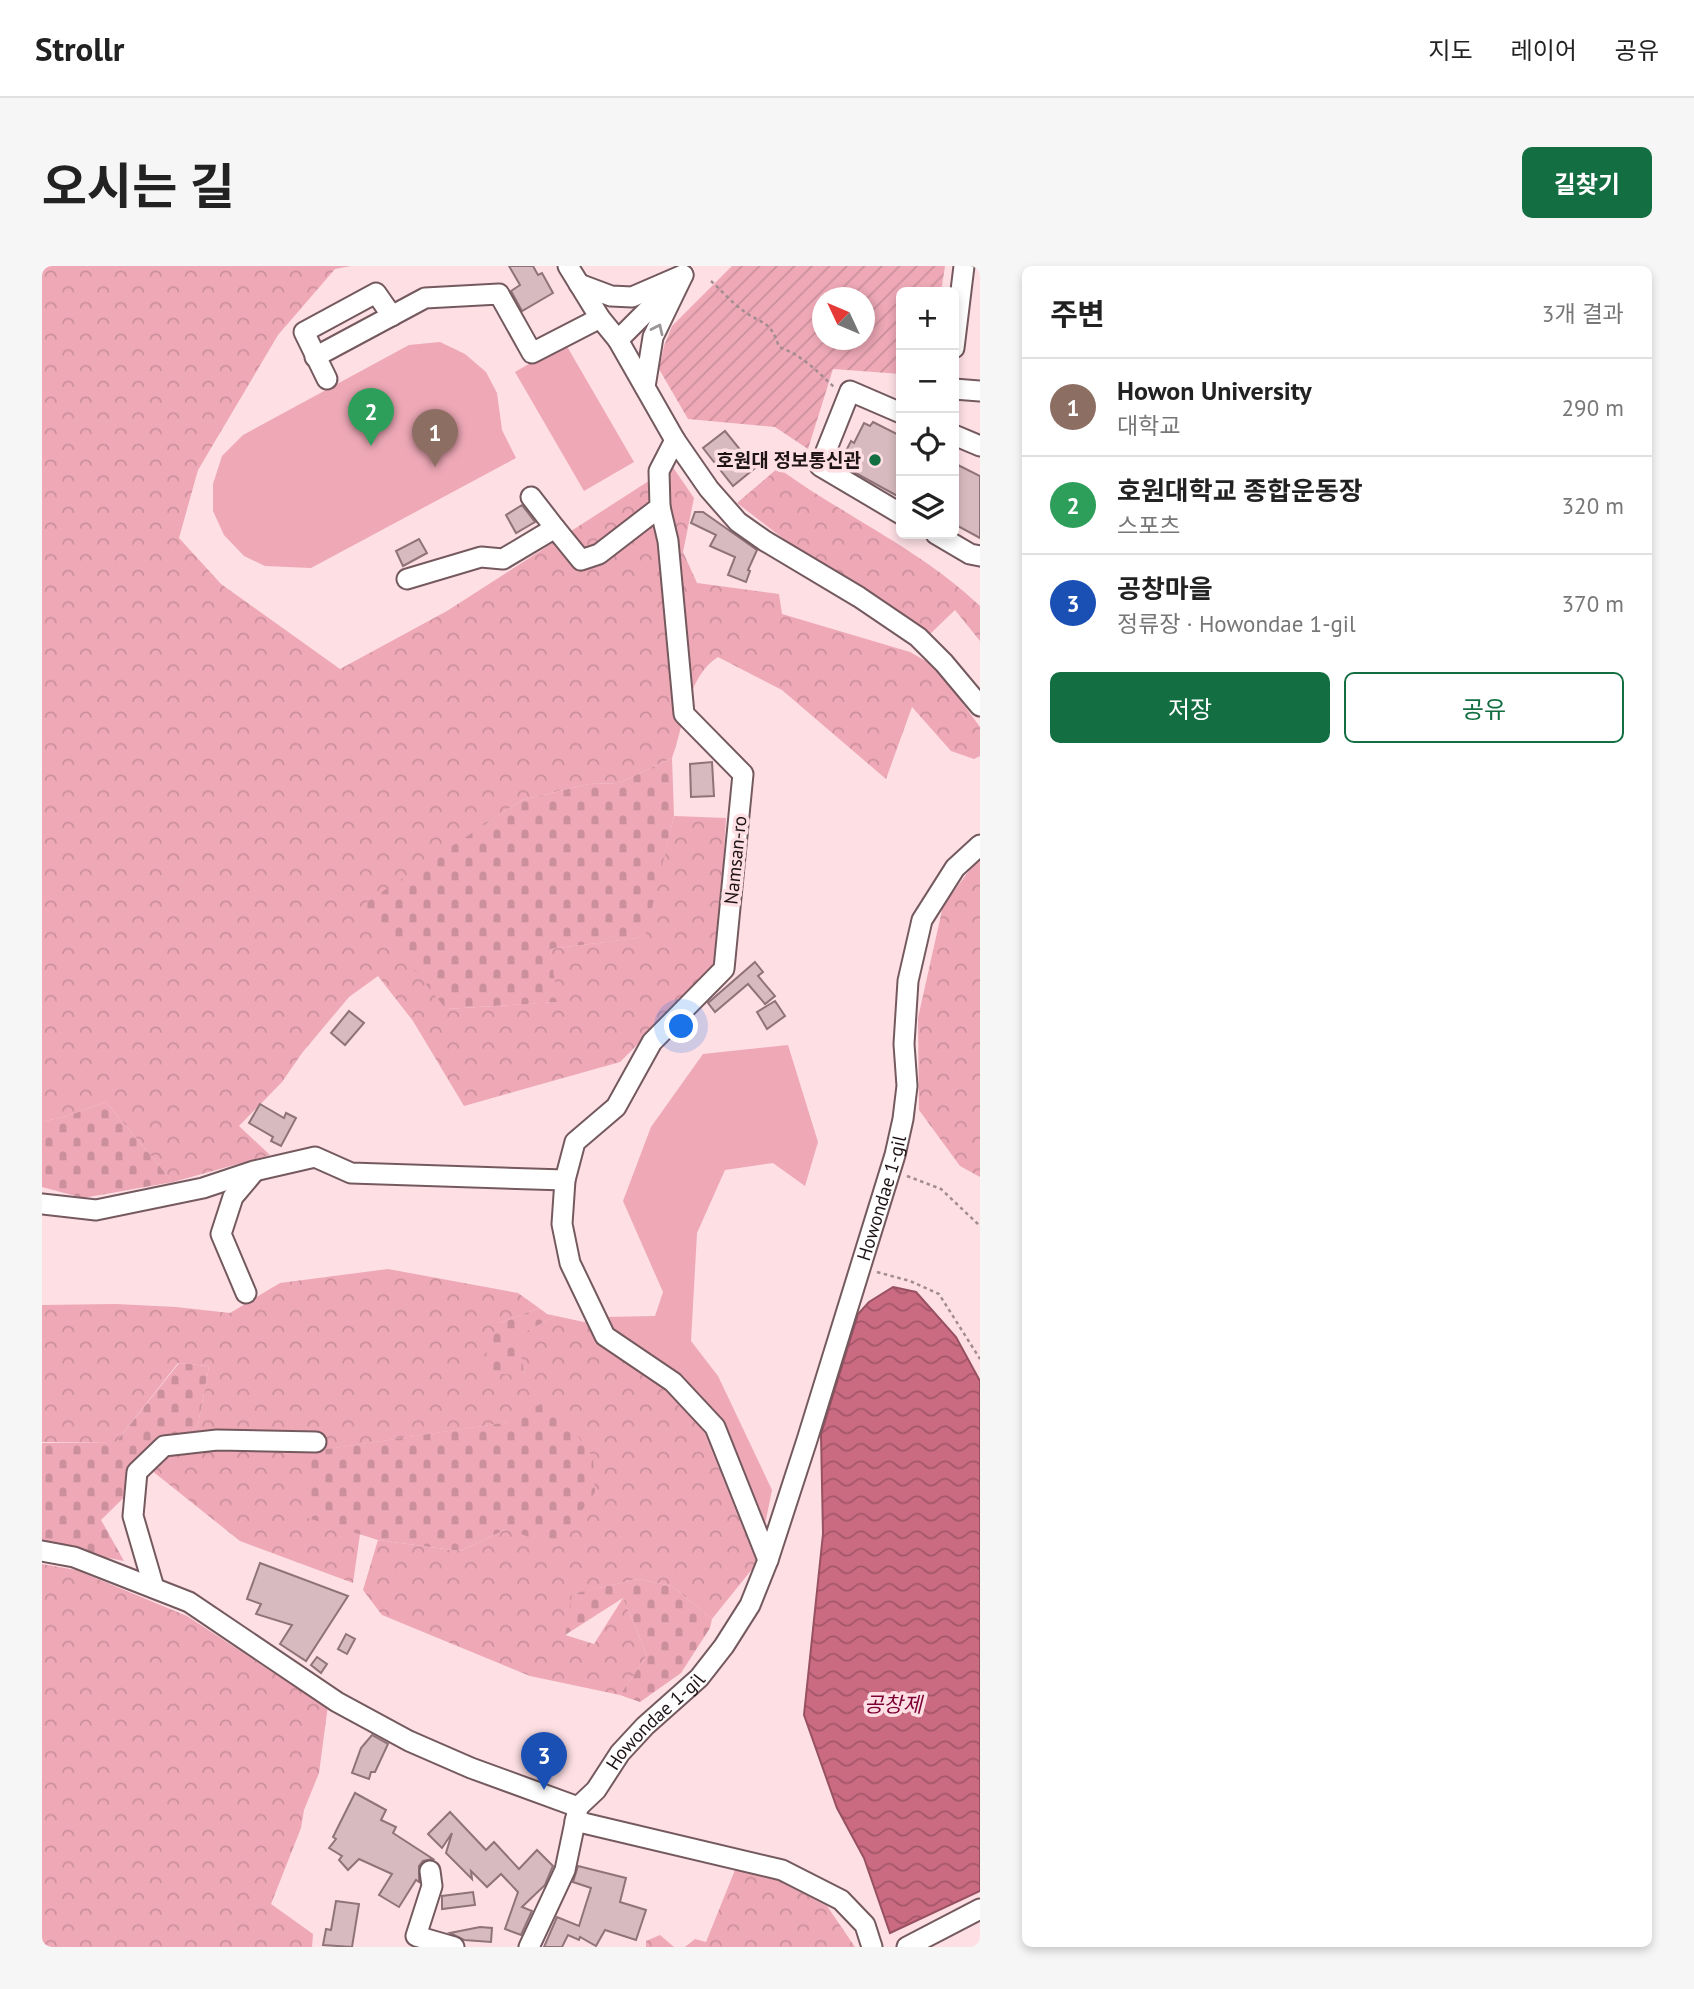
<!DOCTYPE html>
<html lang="ko">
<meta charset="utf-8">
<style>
body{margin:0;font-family:"PT Sans","Noto Sans KR",sans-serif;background:#f6f6f6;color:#222}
.controls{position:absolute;right:21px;top:21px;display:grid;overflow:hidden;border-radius:10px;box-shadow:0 4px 10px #0003}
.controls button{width:63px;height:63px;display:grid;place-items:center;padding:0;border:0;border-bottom:2px solid #e0e0e0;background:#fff;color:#222;font:35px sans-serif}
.compass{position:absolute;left:770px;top:21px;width:63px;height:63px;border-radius:50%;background:#fff;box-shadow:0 4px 10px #0003;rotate:314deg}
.you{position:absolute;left:640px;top:761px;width:24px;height:24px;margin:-18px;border:5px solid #fff;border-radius:50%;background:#1a73e8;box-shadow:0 0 0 10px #1a73e833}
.badge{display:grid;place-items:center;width:46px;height:46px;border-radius:50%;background:#136e42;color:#fff;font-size:23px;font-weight:700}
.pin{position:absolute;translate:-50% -58px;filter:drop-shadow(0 2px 4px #0008)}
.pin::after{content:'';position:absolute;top:37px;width:24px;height:21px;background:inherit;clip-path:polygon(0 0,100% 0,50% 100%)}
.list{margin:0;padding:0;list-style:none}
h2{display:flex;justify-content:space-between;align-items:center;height:91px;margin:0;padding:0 28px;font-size:30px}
h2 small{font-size:23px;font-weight:400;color:#767676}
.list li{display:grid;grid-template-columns:46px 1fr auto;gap:21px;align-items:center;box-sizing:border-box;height:98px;padding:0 28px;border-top:2px solid #e0e0e0}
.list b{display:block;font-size:26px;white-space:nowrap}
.list p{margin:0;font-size:23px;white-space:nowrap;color:#767676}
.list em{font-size:23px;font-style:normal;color:#767676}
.actions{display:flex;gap:14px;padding:21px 28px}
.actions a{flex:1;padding:16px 0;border:2px solid #136e42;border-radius:10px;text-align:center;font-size:24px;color:#136e42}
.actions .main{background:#136e42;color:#fff}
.icon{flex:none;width:38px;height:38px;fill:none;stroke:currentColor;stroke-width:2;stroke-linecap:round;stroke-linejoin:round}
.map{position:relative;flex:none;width:938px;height:1681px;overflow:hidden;border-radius:10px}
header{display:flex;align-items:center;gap:42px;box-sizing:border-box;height:98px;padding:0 35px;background:#fff;border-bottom:2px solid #e0e0e0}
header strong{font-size:33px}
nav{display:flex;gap:38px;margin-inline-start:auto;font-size:24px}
.intro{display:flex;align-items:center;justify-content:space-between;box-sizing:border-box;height:168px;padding:0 42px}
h1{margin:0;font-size:49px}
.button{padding:18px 32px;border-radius:10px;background:#136e42;color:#fff;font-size:24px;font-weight:700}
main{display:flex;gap:42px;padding:0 42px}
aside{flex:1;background:#fff;border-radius:10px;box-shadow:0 4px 10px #0003}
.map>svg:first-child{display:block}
</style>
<header>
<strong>Strollr</strong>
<nav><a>지도</a><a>레이어</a><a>공유</a></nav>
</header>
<div class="intro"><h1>오시는 길</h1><a class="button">길찾기</a></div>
<main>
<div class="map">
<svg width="938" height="1681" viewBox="0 0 938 1681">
<defs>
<pattern id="forest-crowns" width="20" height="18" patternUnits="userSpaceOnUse" patternTransform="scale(1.75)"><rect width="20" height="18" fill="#eea8b6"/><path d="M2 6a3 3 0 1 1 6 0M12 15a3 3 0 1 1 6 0" fill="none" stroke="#cc909c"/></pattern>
<pattern id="cemetery-stones" width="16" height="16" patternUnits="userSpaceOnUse" patternTransform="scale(1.75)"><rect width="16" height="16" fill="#eea8b6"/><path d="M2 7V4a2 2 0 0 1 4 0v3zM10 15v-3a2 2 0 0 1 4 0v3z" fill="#cc909c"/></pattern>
<pattern id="garden-furrows" width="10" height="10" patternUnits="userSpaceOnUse" patternTransform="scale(1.75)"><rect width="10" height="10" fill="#eea8b6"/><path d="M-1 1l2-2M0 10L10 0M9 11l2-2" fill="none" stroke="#cc909c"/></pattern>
<pattern id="water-waves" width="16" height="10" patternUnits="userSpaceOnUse" patternTransform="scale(1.75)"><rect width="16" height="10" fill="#cb6b81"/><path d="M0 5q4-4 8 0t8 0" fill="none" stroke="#a45769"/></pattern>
</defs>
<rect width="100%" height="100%" fill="#fddfe4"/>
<g fill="#eea8b6">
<polygon points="398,76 423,88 444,106 455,127 460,164 474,192 269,302 223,300 202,290 182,269 171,245 171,218 180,190 201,169 367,79"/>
<polygon points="523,77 592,196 542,225 473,106"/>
<polygon points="746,779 776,876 763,920 731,897 683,904 655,967 649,1075 676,1110 730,1224 715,1297 662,1166 542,1056 563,1051 613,1050 621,1026 581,935 609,861 661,788"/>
</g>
<g fill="url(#forest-crowns)">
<path d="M0 0H309L293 3 236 69 156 204 137 272 179 318 298 403 405 345 630 200 652 232 641 286 655 317 737 328 740 348 868 386 894 401 938 461V490L932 493 909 485 870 441 844 513 740 424 676 391C645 410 642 460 630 492L577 517 547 518 480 534 414 578 404 743 515 736 508 683 602 671 632 550 684 552 675 699 578 796 422 840 371 755 336 710 307 731 260 787 240 816 197 860 228 889 131 916 64 836 25 850 0 856Z"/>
<path d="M736 202C802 250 878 283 938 340V375L913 344 888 368 751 280 695 237Z"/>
<polygon points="938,590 938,911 918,900 877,844 876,752 901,640"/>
<polygon points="346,1003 476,1027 497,1042 458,1057 483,1109 474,1070 514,1050 542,1056 608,1110 662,1166 715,1297 670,1353 630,1320 596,1313 531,1328 523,1369 552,1378 581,1332 605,1389 578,1429 488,1410 340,1349 321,1324 336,1274 418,1285 465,1263 468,1156 266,1186 266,1251 318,1268 311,1317 198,1275 109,1204 156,1159 167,1100 136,1097 74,1176 0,1176 0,1039 74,1038 134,1041 188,1047 238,1017"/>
<polygon points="0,1298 34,1304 145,1350 229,1405 286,1439 277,1507 262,1544 259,1562 229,1638 271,1668 270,1681 0,1681"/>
<polygon points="693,1604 729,1611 785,1640 813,1681 643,1681 653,1673 664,1676"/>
<polygon points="618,1669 632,1681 604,1681 604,1675"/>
</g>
<g fill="url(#cemetery-stones)">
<polygon points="630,492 632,550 603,671 508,683 516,736 404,743 320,639 480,534 547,518 577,517"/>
<polygon points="64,836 131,916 41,932 0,921 0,856 25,850"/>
<polygon points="497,1042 505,1048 514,1050 475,1070 483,1110 435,1105 458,1057"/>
<polygon points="137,1097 167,1100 156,1159 59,1254 82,1295 0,1279 0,1177 74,1176"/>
<polygon points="509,1133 551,1191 553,1226 514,1281 465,1263 418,1285 336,1274 266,1252 265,1186 467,1156"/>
<polygon points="596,1313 630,1320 670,1353 668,1362 639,1407 598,1436 578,1429 605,1389 581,1332 523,1369 530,1328"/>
</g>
<path fill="url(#garden-furrows)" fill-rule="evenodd" d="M690 0H903L899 26H859V108L791 103 766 183 733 161 646 153 617 103 622 80 630 60ZM780 32H822V74H780Z"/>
<polygon fill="url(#water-waves)" stroke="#975161" stroke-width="2" points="851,1021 874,1026 914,1071 938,1115 938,1625 848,1667 822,1592 795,1542 762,1449 781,1268 779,1168 816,1048 827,1036"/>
<g fill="#d7babf" stroke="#8e7378" stroke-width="2">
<polygon points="467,0 491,0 496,9 500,7 511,27 480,45 469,25 478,19"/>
<polygon points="831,156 859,170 859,232 810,205 814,197 801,191 809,175 812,177 822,157 828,160"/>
<polygon points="683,165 713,202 691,220 661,182"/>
<polygon points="912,197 938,210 938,272 912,258"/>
<polygon points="480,239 493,256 474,267 464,249"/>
<polygon points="653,246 661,246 715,284 706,304 708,305 704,316 686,309 693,291 668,280 674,269 649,257"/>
<polygon points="377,273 385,287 361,300 354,285"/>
<polygon points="670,496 672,530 649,531 648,498"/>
<polygon points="713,696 721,706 716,710 733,730 723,738 706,718 673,746 666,737"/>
<polygon points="733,735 743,750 725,763 715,746"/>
<polygon points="307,745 322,757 303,779 289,767"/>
<polygon points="218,838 242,852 244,847 254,852 239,880 229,875 231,871 207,857"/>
<polygon points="218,1297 306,1330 264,1395 238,1378 250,1359 214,1348 219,1338 205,1333"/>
<polygon points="304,1368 313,1373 305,1388 296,1383"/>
<polygon points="275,1391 285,1398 279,1407 269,1399"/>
<polygon points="330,1469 346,1478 333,1506 329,1506 327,1513 310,1507 319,1482"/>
<polygon points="313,1527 344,1544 339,1554 354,1561 351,1567 391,1593 381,1595 377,1600 377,1616 374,1614 357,1641 337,1629 350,1608 317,1593 306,1604 297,1594 300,1590 287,1582 294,1573 291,1571"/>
<polygon points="408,1546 444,1584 452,1576 477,1603 495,1584 511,1600 503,1619 480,1641 490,1645 479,1669 463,1663 476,1626 459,1608 445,1621 429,1605 430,1613 404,1587 410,1567 400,1582 386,1568"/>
<polygon points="536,1600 584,1612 578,1636 604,1644 594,1674 563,1664 554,1680 538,1671 537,1674 526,1669 520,1681 502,1681 515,1651 537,1660 549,1622 531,1616"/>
<polygon points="431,1626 433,1639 400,1643 400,1630"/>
<polygon points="294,1635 317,1638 310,1681 281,1679 284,1663 289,1664"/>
<polygon points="438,1661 450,1662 449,1676 422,1674 408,1667"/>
</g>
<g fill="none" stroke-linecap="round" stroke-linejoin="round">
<g stroke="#745a5f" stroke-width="23">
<g id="minor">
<polyline points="526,0 558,52 576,74 633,174 667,223 696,256 723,275 817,331 876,371 902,397 938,440"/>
<polyline points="537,18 569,30 590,31 641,9"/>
<polyline points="576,74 632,18"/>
<polyline points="912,82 922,0"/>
<polyline points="273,91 383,32 457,28 490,87 558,52"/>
<polyline points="285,113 262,66 334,27 350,50"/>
<polyline points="603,121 611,71 641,9"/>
<polyline points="912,123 938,125"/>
<polyline points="859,147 808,125 778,200 859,248"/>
<polyline points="912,169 938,180"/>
<polyline points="489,231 513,262"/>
<polyline points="618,241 626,275 642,448 701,508 682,703 610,776 574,841 533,876 523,914 520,958 528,997 563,1070 631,1116 673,1161 726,1294"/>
<polyline points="894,268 928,288 938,290"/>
<polyline points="365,313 439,291 461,293 513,262 539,294 557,288 618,241 617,205 633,174"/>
<polyline points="0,938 54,944 161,922 212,905 273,891 309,907 523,914"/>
<polyline points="204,1027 179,968 191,931 212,906"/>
<polyline points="0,1285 32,1291 147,1336 295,1436 367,1475 429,1502 536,1541"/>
<polyline points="112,1322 91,1250 95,1206 122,1180 175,1174 274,1176"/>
<path id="s1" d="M536 1541 554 1524 578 1487 603 1460 657 1412 682 1380 708 1339 726 1294 765 1174 853 889 861 853 865 820 862 778 866 715 880 654 913 602 938 579"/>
<polyline points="533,1555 740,1604 799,1634 823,1659 830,1681"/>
<polyline points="388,1605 390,1620 374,1670 412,1681"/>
<polyline points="487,1681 523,1604 536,1542"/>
<polyline points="865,1681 938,1643"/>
</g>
</g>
<g stroke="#a28c90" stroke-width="2.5" stroke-dasharray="3.5 3.5" stroke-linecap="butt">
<path d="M669 15C680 25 691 38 703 46 723 60 728 54 737 81 760 89 776 106 793 122"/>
<polyline points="865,910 899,923 938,960"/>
<polyline points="835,1006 868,1015 897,1028 938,1093"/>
</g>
<use href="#minor" stroke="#fff" stroke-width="19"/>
</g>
<defs><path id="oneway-chevron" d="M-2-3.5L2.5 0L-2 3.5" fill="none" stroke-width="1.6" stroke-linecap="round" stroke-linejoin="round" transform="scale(1.75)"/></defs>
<use stroke="#9a9596" href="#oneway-chevron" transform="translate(616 63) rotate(-65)"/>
<circle fill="#136e42" stroke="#fddfe4" stroke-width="2.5" cx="833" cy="194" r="7"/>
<g text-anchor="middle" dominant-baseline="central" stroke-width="7" stroke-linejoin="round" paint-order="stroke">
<g font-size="19" font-weight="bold" fill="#1e1416" stroke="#fddfe4" text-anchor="end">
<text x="819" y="194">호원대 정보통신관</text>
</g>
<g font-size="19" fill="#1e1416" stroke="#fddfe4">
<text transform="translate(693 594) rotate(-84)">Namsan-ro</text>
<text stroke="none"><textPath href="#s1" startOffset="695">Howondae 1-gil</textPath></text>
<text stroke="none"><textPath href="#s1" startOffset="116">Howondae 1-gil</textPath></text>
</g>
<g font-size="21" font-style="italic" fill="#7d0035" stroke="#fddfe4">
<text x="851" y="1438">공창제</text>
</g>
</g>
</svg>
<div class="controls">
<button>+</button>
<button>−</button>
<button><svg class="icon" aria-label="locate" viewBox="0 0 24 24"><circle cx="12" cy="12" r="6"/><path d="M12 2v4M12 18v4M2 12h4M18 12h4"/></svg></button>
<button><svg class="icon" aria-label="layers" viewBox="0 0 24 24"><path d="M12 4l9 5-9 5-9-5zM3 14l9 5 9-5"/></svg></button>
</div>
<svg class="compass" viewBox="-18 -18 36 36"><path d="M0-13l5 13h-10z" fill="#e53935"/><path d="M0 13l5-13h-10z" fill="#767676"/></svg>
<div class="you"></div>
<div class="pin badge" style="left:393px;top:201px;background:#8d6e63">1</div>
<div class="pin badge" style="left:329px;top:180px;background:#2e9e5b">2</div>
<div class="pin badge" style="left:502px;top:1524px;background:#1a4fb4">3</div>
</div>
<aside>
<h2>주변<small>3개 결과</small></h2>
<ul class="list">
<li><span class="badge" style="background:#8d6e63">1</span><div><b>Howon University</b><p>대학교</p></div><em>290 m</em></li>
<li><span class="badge" style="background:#2e9e5b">2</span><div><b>호원대학교 종합운동장</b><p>스포츠</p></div><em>320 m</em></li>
<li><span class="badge" style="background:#1a4fb4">3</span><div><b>공창마을</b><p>정류장 · Howondae 1-gil</p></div><em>370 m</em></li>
</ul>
<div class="actions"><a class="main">저장</a><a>공유</a></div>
</aside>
</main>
